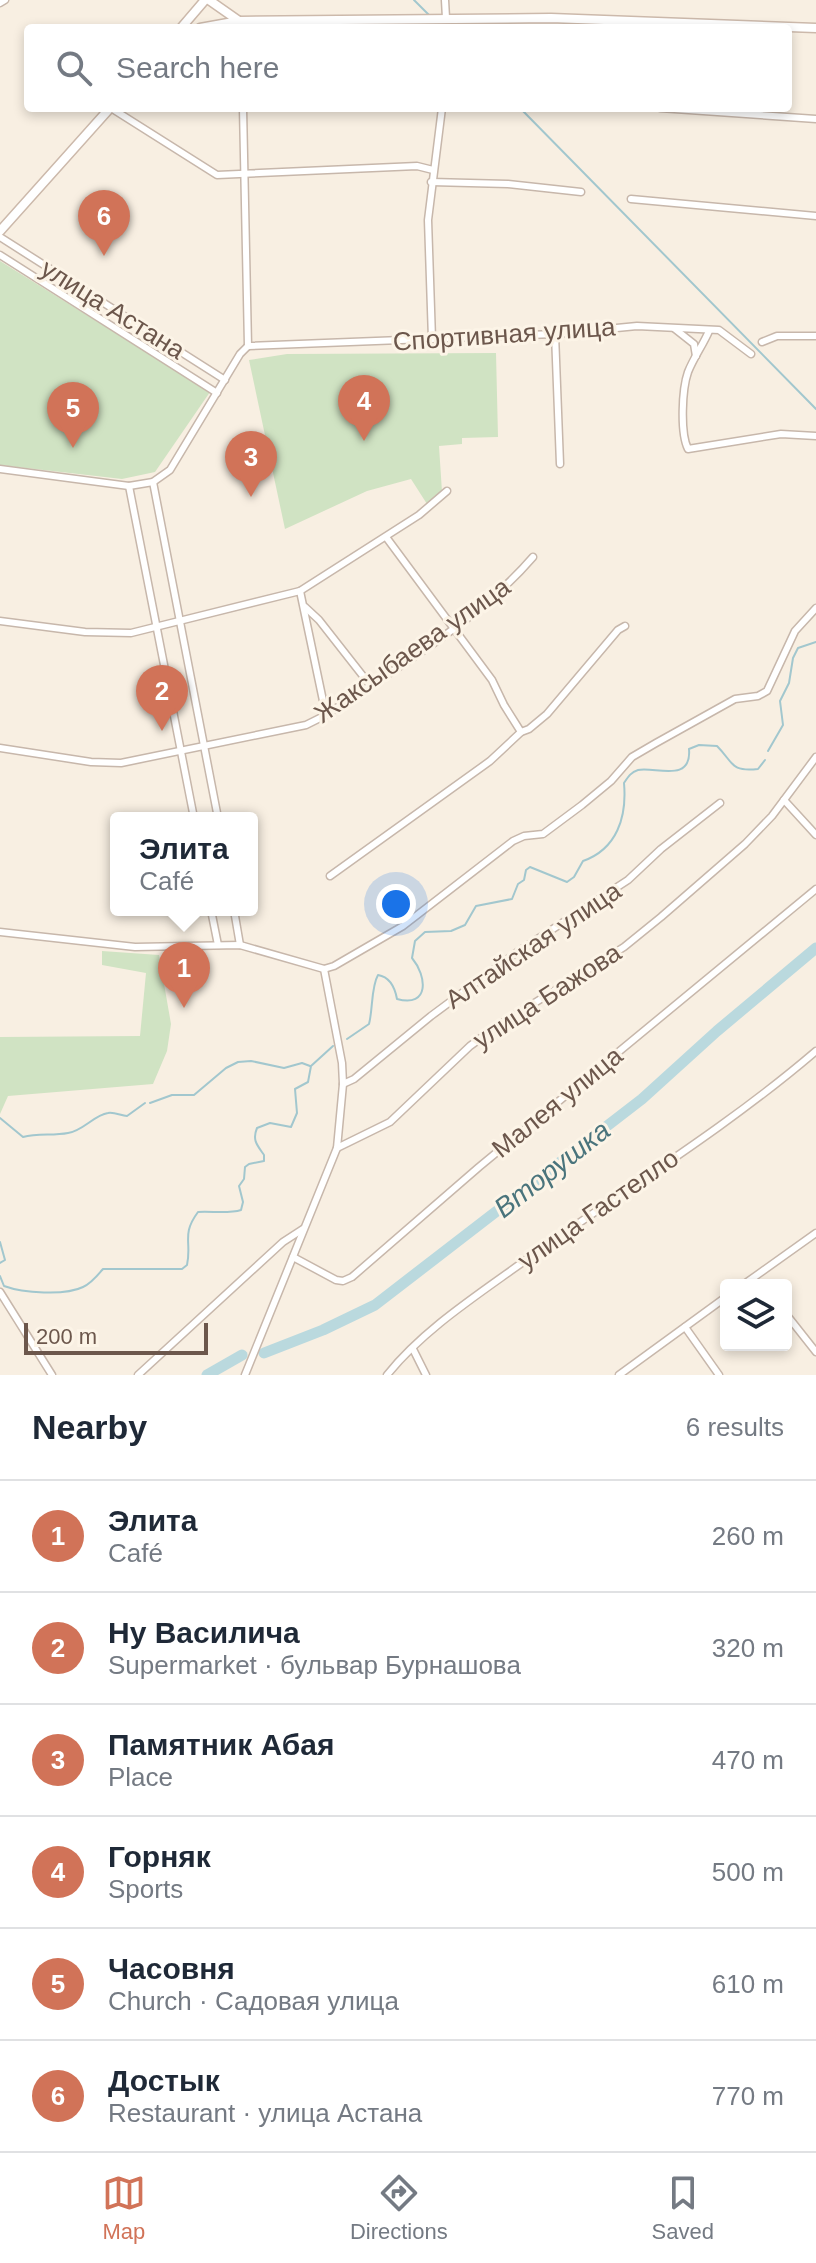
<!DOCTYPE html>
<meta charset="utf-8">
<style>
body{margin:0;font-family:Arial,sans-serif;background:#f6f6f7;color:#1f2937}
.controls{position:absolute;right:24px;bottom:24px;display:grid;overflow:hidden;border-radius:8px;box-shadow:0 4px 12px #0003}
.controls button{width:72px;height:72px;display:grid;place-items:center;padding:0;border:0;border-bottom:2px solid #e0e1e3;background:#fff;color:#1f2937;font:40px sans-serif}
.scale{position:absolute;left:24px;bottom:20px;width:184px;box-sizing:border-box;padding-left:8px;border:4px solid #6c574c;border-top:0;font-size:22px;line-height:28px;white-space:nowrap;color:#6c574c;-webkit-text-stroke:6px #fcf4e7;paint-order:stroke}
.you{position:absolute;left:396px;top:904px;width:28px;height:28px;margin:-20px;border:6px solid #fff;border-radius:50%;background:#1a73e8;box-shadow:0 0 0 12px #1a73e833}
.badge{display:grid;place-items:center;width:52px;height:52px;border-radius:50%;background:#d17358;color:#fff;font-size:26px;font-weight:700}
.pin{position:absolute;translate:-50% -66px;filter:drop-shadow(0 2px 4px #0008)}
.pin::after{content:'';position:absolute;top:42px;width:28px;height:24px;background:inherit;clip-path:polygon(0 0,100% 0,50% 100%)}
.popup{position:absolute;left:110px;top:812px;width:148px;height:104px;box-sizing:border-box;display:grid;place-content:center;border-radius:8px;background:#fff;filter:drop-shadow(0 2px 6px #0005);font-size:26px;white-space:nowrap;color:#747a83}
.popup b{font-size:30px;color:#1f2937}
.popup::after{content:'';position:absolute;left:50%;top:100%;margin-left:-16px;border:16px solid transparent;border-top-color:#fff}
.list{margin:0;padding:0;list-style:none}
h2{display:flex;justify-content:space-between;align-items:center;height:104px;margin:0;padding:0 32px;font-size:34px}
h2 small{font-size:26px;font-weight:400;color:#747a83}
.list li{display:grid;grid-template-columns:52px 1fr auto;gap:24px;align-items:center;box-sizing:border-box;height:112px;padding:0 32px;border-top:2px solid #e0e1e3}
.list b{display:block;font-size:30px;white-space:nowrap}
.list p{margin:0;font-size:26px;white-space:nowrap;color:#747a83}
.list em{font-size:26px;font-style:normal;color:#747a83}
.icon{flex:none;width:44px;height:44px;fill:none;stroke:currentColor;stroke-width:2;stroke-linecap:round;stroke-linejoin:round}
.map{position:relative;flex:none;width:816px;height:1375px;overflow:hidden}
.search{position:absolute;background:#fff;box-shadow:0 4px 12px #0003;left:24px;right:24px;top:24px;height:88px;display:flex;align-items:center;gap:20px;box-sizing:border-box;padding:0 28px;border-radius:8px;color:#747a83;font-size:30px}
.sheet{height:776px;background:#fff}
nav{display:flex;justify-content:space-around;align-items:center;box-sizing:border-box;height:112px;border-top:2px solid #e0e1e3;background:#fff;font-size:22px;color:#747a83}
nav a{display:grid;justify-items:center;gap:4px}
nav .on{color:#d17358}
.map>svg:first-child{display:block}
</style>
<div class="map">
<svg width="816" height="1375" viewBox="0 0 816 1375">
<rect width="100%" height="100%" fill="#f8efe2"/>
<g fill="#d0e3c3">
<polygon points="0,261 210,392 155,472 122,479 0,465"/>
<polygon points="496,353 498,437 462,438 462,444 439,446 442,492 427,504 411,479 367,491 285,529 249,360 287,354"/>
<polygon points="102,951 159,955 171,1024 167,1051 153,1084 8,1096 0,1114 0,1037 140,1036 146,973 102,965"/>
</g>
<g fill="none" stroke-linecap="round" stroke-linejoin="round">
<g stroke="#a2c7ce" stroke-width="2">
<polyline points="414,0 430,16"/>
<polyline points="520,108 816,409"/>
<polyline points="768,751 783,725 780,701 789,683 793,658 798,648 816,642"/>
<path d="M347 1039 369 1024C373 1009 371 987 378 975 390 977 395 988 397 999 430 1008 427 976 412 958L415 941 425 932 451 931 465 925 476 906 512 899 518 884 524 880 526 870 530 867 567 882 574 877 583 861C617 849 627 817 624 783 628 777 631 772 638 770 654 766 692 784 689 749L699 745 717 746C734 763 730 772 758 769L765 760"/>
<polyline points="150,1103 172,1095 194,1095 226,1068 238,1062 251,1061 284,1068 302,1063 310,1066"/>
<path d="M0 1118 23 1137C38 1133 53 1136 68 1133 83 1131 94 1115 108 1113 114 1112 120 1115 127 1116L145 1103"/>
<polyline points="0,1242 5,1260 0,1263"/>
<path d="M0 1276 4 1286C23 1293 65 1296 83 1287 90 1284 98 1275 103 1269H182L187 1265C192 1242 181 1235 198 1212 211 1211 229 1214 241 1210L243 1202 239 1186 244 1179 245 1167 249 1164 264 1161V1155C257 1145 252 1140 257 1128L270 1123 291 1127 297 1113 295 1089 308 1082 311 1066 333 1046"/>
</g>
<g stroke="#bad9de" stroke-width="11">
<polyline points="264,1353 323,1330 375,1305 642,1099 717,1031 816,948"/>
<polyline points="207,1375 242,1355"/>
</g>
<g stroke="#c7b7ab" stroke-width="9">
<g id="street">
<polyline points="445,0 446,18"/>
<polyline points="0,3 5,0"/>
<polyline points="111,108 217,175 417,166 433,170"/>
<polyline points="243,108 248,346"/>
<polyline points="660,108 816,119"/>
<polyline points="431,182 508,184 581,192"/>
<polyline points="631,199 816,216"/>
<polyline points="0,237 225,380"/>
<polyline points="0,255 217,393"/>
<polyline points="675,329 694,344 696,356"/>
<path d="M709 331C703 345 694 357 688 372 682 389 680 433 688 449L781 434 816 436"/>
<polyline points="555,334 560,464"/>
<polyline points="432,339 428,220 442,108"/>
<polyline points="762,342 777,336 816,336"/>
<polyline points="248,346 555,334 637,326 719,330 751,354"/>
<polyline points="0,469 129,486 153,482 170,470 240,354 248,346"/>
<polyline points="153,482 218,818"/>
<polyline points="129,486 194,818"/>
<polyline points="386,537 492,680 504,705 521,732"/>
<polyline points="300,591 326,715"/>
<polyline points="305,607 319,620 370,685"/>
<polyline points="0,621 85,632 131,633 300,591 419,515 447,491"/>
<path d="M0 748 91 762 121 763 306 725 326 715C397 667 477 622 533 557"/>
<polyline points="784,800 816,835"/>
<polyline points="330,876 490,761 521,732 529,729 547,714 618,630 625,626"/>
<polyline points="211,910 218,945"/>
<polyline points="234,910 240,945"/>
<polyline points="0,932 135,947 240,945 324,969 342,1063 343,1084 337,1148 245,1375"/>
<polyline points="324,969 334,966 403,926 513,841 524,836 543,834 582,805 611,781 632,757 656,743 735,699 758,696 767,691 795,631 816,608"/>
<polyline points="343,1084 354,1079 431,1016 516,953 628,880 661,849 720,803"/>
<polyline points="337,1148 390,1122 470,1046 496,1027 624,947 661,917 745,844 772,816 816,757"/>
<polyline points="293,1257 336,1280 343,1281 352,1277 479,1167 816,889"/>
<polyline points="743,1285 816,1233"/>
<polyline points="0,1292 52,1375"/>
<polyline points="786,1314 816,1352"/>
<polyline points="685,1327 719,1375"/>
<polyline points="413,1349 426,1375"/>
<polyline points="138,1375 283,1242 303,1229"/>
<path d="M387 1375C423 1330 476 1296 523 1262 621 1192 725 1129 816 1051"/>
<polyline points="619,1375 726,1297"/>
</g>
</g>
<g stroke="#ccb9ab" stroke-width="11">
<g id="secondary">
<polyline points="209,0 239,21"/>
<polyline points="181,28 205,0"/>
<polyline points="200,28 239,21 551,18 816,28"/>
<polyline points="0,231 110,108"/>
</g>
</g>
<use href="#street" stroke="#fff" stroke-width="6"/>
<use href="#secondary" stroke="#fff" stroke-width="8"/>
</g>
<g text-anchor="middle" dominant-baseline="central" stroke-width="6" stroke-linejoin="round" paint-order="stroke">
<g font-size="26" fill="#6c574c" stroke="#fcf4e7">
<text transform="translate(113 309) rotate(32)">улица Астана</text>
<text transform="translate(504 334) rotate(-4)">Спортивная улица</text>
<text transform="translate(412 650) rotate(-35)">Жаксыбаева улица</text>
<text transform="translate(533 945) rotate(-34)">Алтайская улица</text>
<text transform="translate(547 996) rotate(-33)">улица Бажова</text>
<text transform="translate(557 1102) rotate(-39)">Малея улица</text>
<text transform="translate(598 1209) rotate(-35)">улица Гастелло</text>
</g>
<g font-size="28" font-style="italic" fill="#4a747c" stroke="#fcf4e7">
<text transform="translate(552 1169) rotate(-38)">Вторушка</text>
</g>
</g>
</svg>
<div class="controls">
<button><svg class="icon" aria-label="layers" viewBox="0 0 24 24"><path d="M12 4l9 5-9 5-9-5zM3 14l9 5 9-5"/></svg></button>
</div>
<div class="scale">200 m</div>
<div class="you"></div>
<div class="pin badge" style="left:184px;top:1008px">1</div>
<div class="popup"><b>Элита</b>Café</div>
<div class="pin badge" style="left:162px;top:731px">2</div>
<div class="pin badge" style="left:251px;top:497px">3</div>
<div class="pin badge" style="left:364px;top:441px">4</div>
<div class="pin badge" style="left:73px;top:448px">5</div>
<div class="pin badge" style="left:104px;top:256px">6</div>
<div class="search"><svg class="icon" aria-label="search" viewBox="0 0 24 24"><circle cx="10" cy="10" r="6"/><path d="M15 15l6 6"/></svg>Search here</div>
</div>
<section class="sheet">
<h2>Nearby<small>6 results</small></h2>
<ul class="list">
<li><span class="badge">1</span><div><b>Элита</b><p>Café</p></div><em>260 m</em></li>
<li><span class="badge">2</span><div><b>Ну Василича</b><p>Supermarket · бульвар Бурнашова</p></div><em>320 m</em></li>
<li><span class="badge">3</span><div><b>Памятник Абая</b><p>Place</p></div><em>470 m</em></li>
<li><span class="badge">4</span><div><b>Горняк</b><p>Sports</p></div><em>500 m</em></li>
<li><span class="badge">5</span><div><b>Часовня</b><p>Church · Садовая улица</p></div><em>610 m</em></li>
<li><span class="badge">6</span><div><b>Достык</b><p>Restaurant · улица Астана</p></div><em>770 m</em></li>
</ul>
</section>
<nav>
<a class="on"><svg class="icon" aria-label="map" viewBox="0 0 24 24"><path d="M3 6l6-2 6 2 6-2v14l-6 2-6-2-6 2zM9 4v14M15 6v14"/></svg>Map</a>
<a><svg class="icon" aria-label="directions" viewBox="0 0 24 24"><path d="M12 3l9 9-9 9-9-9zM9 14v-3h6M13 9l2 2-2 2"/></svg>Directions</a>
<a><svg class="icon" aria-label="saved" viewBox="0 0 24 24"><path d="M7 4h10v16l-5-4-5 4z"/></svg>Saved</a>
</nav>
